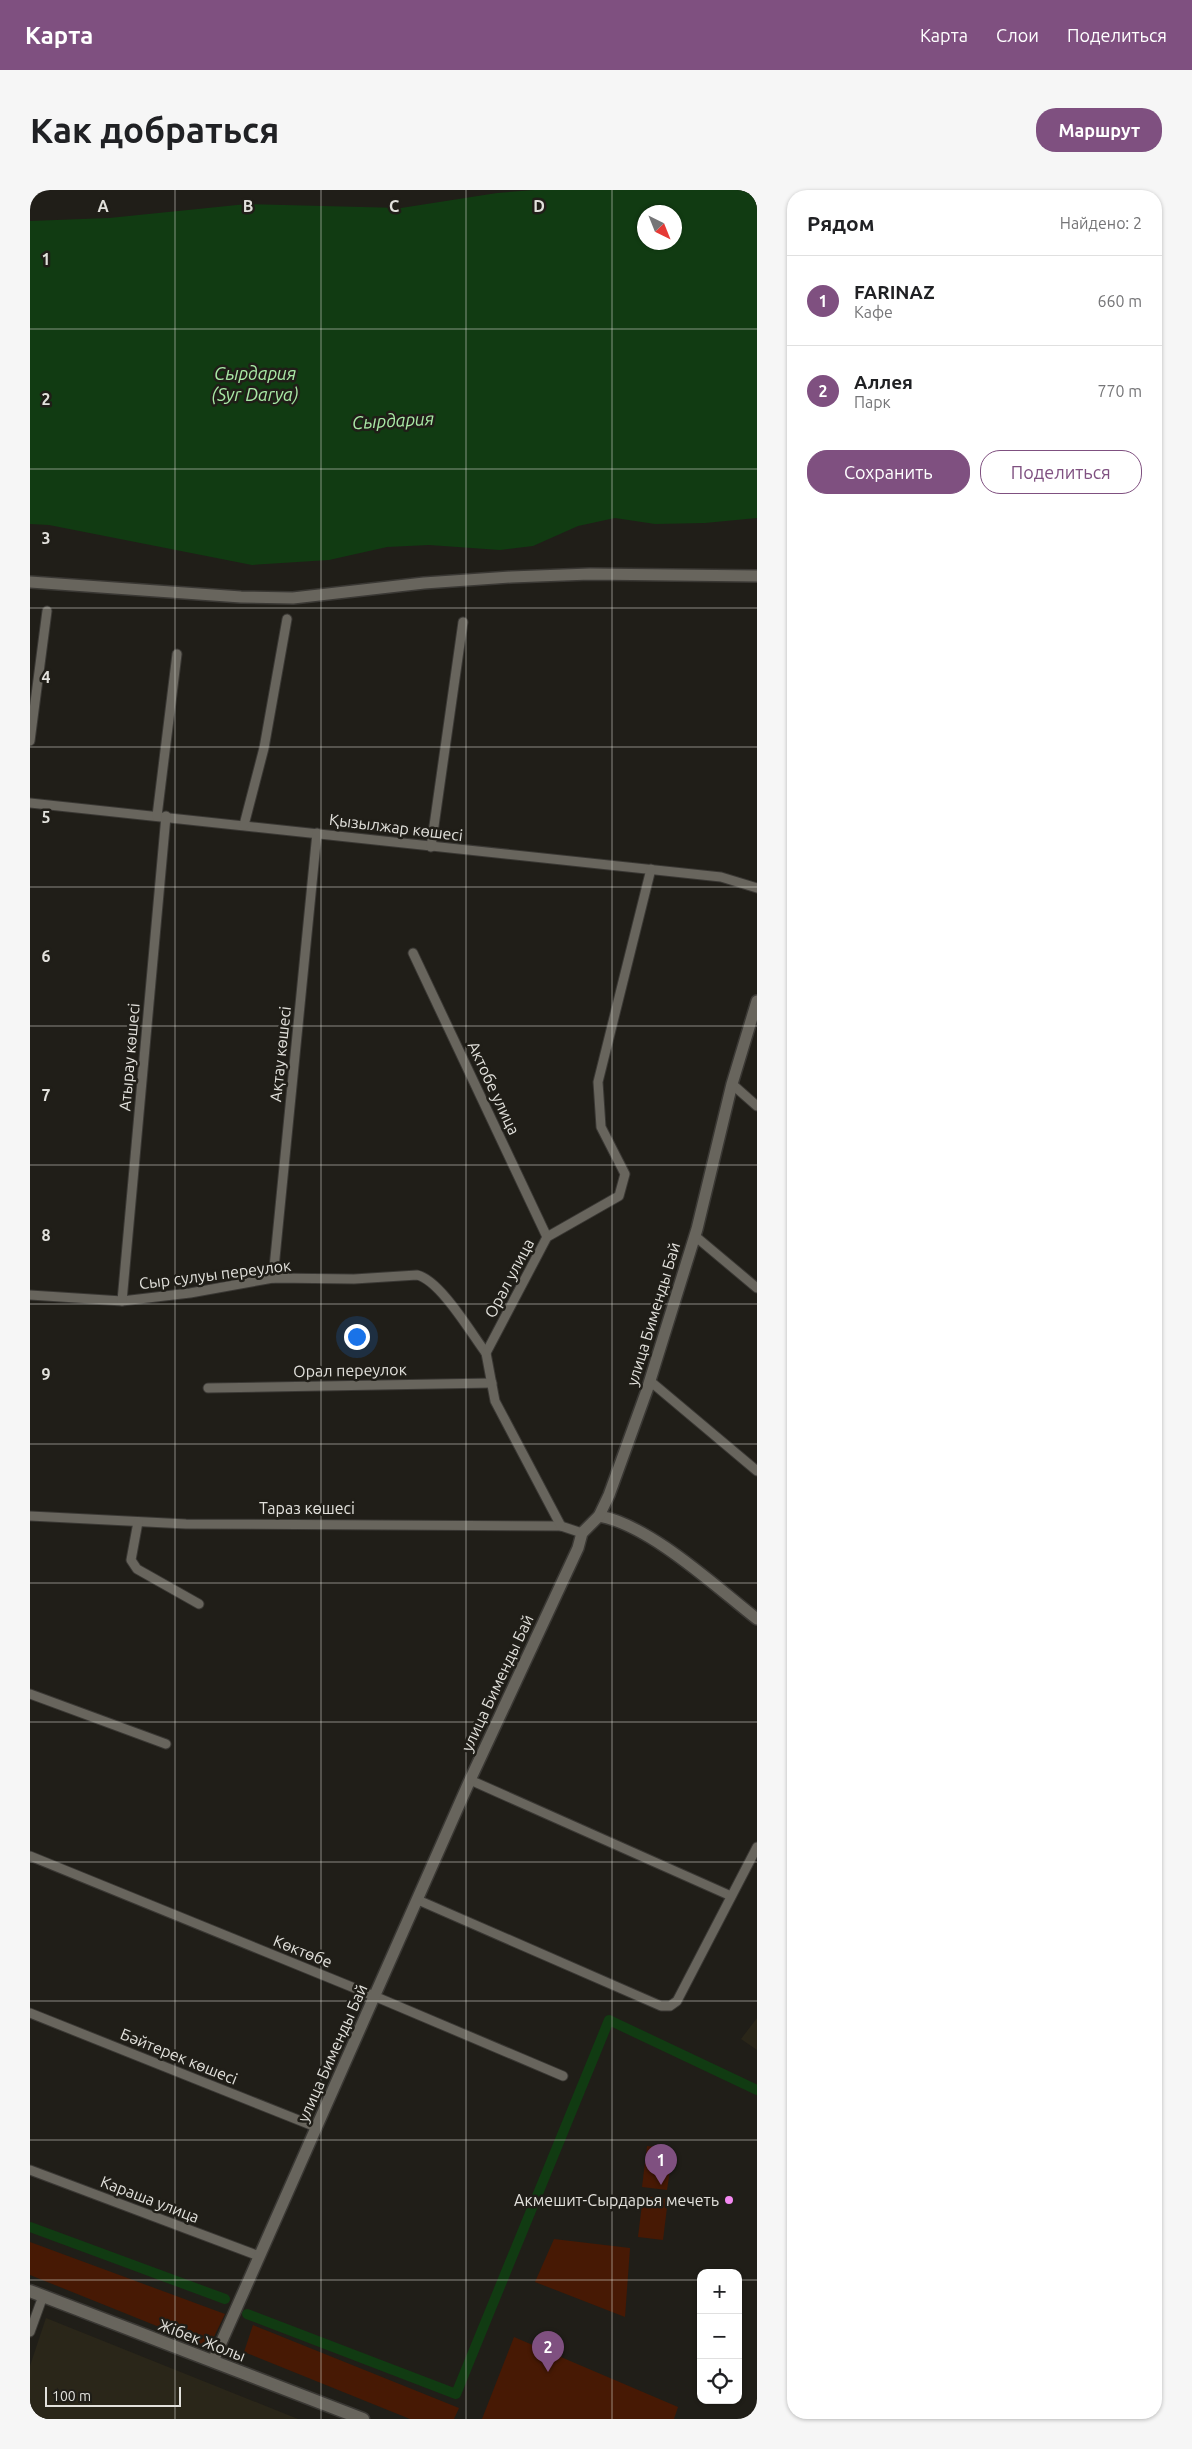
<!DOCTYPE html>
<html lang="ru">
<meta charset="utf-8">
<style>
body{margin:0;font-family:Ubuntu,sans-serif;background:#f6f6f6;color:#202124}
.controls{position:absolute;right:15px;bottom:15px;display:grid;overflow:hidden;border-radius:10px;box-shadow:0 1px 4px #0004}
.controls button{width:45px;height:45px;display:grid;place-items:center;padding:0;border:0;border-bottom:1px solid #e0e0e0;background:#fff;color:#202124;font:25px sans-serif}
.compass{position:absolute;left:607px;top:15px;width:45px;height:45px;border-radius:50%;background:#fff;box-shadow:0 1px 4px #0004;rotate:137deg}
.scale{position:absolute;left:15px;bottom:12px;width:136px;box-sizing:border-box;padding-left:5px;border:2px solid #e2e1dc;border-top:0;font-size:14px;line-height:18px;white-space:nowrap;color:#e2e1dc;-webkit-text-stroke:4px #201e18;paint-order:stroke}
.you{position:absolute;left:326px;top:1146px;width:18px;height:18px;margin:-12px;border:4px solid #fff;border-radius:50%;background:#1a73e8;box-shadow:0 0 0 8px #1a73e833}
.badge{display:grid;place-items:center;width:32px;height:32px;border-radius:50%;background:#7f5080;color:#fff;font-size:16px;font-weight:700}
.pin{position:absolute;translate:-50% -41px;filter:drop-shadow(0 1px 2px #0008)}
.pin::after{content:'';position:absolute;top:26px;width:18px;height:15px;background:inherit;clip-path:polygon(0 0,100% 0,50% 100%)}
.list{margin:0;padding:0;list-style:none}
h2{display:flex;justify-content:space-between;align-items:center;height:65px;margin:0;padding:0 20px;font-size:21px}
h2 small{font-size:16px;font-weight:400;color:#757577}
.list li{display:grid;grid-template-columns:32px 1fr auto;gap:15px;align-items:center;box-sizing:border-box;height:90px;padding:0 20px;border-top:1px solid #e0e0e0}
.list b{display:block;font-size:19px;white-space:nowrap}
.list p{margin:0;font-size:16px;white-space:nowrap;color:#757577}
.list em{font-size:16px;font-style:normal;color:#757577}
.actions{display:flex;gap:10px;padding:15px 20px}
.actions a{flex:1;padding:11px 0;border:1px solid #7f5080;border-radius:20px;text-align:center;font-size:18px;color:#7f5080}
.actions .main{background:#7f5080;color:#fff}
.icon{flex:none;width:28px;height:28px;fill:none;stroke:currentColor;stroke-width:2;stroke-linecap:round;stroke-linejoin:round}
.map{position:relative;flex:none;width:727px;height:2229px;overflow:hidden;border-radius:20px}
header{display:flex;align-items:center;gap:30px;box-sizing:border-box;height:70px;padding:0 25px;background:#7f5080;color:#fff}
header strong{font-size:24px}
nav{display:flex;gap:28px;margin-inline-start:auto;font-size:18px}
.intro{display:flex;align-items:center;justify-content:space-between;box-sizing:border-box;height:120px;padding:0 30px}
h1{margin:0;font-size:35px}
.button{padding:12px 22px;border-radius:20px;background:#7f5080;color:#fff;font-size:18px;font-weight:700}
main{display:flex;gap:30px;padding:0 30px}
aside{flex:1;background:#fff;border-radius:20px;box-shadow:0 1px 4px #0004}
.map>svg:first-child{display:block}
</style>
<header>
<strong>Карта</strong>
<nav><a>Карта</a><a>Слои</a><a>Поделиться</a></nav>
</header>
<div class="intro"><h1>Как добраться</h1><a class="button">Маршрут</a></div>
<main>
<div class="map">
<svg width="727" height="2229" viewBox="0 0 727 2229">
<rect width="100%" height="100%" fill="#201e18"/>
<g fill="#2a2619">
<polygon points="727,1828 727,1860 711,1849"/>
<polygon points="16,2128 268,2229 0,2229 0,2176"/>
</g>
<g fill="#471904">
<polygon points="617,1956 643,1959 637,2000 612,1997"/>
<polygon points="613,2006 638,2009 633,2050 608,2047"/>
<polygon points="524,2049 600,2058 595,2127 505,2092"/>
<polygon points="0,2052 195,2124 179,2157 0,2085"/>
<polygon points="223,2135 429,2218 424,2229 380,2229 214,2162"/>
<polygon points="484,2147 648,2217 644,2229 452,2229"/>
</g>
<path fill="#113b12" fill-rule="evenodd" d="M504 0H727V328L675 333 625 334 585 328 548 336 503 356 470 360 399 355 357 357 299 370 222 375 19 335 0 334V31L79 28 217 14 371 18 467 3ZM614 22H644V52H614Z"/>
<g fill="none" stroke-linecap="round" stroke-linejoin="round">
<g stroke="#113b12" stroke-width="10">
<polyline points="0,2037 195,2109"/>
<polyline points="217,2124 426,2204 579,1830 727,1900"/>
</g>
<g stroke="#3a3834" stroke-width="11">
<g id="minor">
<polyline points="0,551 17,421"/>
<polyline points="0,613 691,687 727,698"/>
<polyline points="127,626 147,464"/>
<polyline points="214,635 234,558 257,429"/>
<polyline points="401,657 433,432"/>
<polyline points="383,763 517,1047"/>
<polyline points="702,894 727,916"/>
<polyline points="665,1046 727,1098"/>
<polyline points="243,1088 287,643"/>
<path d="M0 1105 92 1111 160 1103 243 1088 324 1089 387 1085C410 1090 441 1143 456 1163"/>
<polyline points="92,1111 136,626"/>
<polyline points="620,1191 727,1281"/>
<polyline points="178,1198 462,1193"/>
<polyline points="0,1326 156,1334 531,1336 552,1343"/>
<polyline points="108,1332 101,1370 107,1379 169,1414"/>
<polyline points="531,1336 465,1211 456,1163 517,1047 589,1006 595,984 571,937 568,892 621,679"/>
<polyline points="0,1504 136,1554"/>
<polyline points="440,1590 701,1706"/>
<polyline points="0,1666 344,1806 533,1886"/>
<polyline points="388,1710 631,1816 640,1816 647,1811 727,1657"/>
<polyline points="0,1823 286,1937"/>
<polyline points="0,1980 229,2066"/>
<polyline points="0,2142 13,2106"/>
</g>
</g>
<g stroke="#3a3834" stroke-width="14">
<g id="tertiary">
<polyline points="0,392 211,407 263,408 394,393 481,387 560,384 727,386"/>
<path d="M569 1326C620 1335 686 1397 727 1429"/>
<polyline points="183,2171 440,1590 548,1358 552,1343 569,1326 579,1305 617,1200 667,1039 702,894 727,811"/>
</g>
</g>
<g stroke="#3a3834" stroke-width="15">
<polyline id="secondary" points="0,2101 333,2229"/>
</g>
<use href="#minor" stroke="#68655d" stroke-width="9"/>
<use href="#tertiary" stroke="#68655d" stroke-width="11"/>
<use href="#secondary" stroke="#68655d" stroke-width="12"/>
</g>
<path fill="none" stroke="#e2e1dc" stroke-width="1" stroke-opacity="0.55" d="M145 0V2229M291 0V2229M436 0V2229M582 0V2229M0 139H727M0 279H727M0 418H727M0 557H727M0 697H727M0 836H727M0 975H727M0 1114H727M0 1254H727M0 1393H727M0 1532H727M0 1672H727M0 1811H727M0 1950H727M0 2090H671M708 2090H727"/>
<circle fill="#f389f1" stroke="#201e18" stroke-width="2" cx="699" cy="2010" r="5"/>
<g text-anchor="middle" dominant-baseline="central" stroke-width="5" stroke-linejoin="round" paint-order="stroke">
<g font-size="16" fill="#e2e1dc" stroke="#201e18">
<text transform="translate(366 637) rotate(7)">Қызылжар көшесі</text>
<text transform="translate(250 864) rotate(-84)">Ақтау көшесі</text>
<text transform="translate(99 867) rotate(-85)">Атырау көшесі</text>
<text transform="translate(464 898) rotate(65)">Актобе улица</text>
<text transform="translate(185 1084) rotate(-7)">Сыр сулуы переулок</text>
<text transform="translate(479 1088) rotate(-62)">Орал улица</text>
<text transform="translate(623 1124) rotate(-73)">улица Бименды Бай</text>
<text transform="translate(320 1180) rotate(-1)">Орал переулок</text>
<text x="277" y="1318">Тараз көшесі</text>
<text transform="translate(467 1493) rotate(-65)">улица Бименды Бай</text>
<text transform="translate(273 1761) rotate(22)">Көктөбе</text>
<text transform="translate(302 1863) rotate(-66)">улица Бименды Бай</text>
<text transform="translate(149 1866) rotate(22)">Бәйтерек көшесі</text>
<text transform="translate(120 2009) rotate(21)">Караша улица</text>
<text transform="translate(172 2150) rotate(21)">Жібек Жолы</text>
</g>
<g font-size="16" fill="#e2e1dc" stroke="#201e18" text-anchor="end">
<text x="689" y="2010">Акмешит-Сырдарья мечеть</text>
</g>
<g font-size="18" font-style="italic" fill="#a9e9a6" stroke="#201e18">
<text x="225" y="183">Сырдария<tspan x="225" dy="21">(Syr Darya)</tspan></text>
<text transform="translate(363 230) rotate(-3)">Сырдария</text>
</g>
</g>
<g font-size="16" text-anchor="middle" font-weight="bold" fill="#e2e1dc" stroke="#201e18" stroke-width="5" stroke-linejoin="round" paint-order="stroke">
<text x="73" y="22">A</text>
<text x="218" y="22">B</text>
<text x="364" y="22">C</text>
<text x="509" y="22">D</text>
<text x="16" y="75">1</text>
<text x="16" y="215">2</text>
<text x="16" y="354">3</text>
<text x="16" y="493">4</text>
<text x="16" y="633">5</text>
<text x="16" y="772">6</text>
<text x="16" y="911">7</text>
<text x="16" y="1051">8</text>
<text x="16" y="1190">9</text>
</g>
</svg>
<div class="controls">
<button>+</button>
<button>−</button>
<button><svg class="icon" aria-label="locate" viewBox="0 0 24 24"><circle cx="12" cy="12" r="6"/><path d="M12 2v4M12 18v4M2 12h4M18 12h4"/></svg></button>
</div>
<svg class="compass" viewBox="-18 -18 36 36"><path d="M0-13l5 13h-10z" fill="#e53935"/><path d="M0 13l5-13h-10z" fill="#757577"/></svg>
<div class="scale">100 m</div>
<div class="you"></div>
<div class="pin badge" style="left:631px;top:1995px">1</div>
<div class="pin badge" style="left:518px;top:2182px">2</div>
</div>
<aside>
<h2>Рядом<small>Найдено: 2</small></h2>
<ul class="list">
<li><span class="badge">1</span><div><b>FARINAZ</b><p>Кафе</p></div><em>660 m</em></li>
<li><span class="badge">2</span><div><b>Аллея</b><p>Парк</p></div><em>770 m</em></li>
</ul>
<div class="actions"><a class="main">Сохранить</a><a>Поделиться</a></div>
</aside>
</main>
